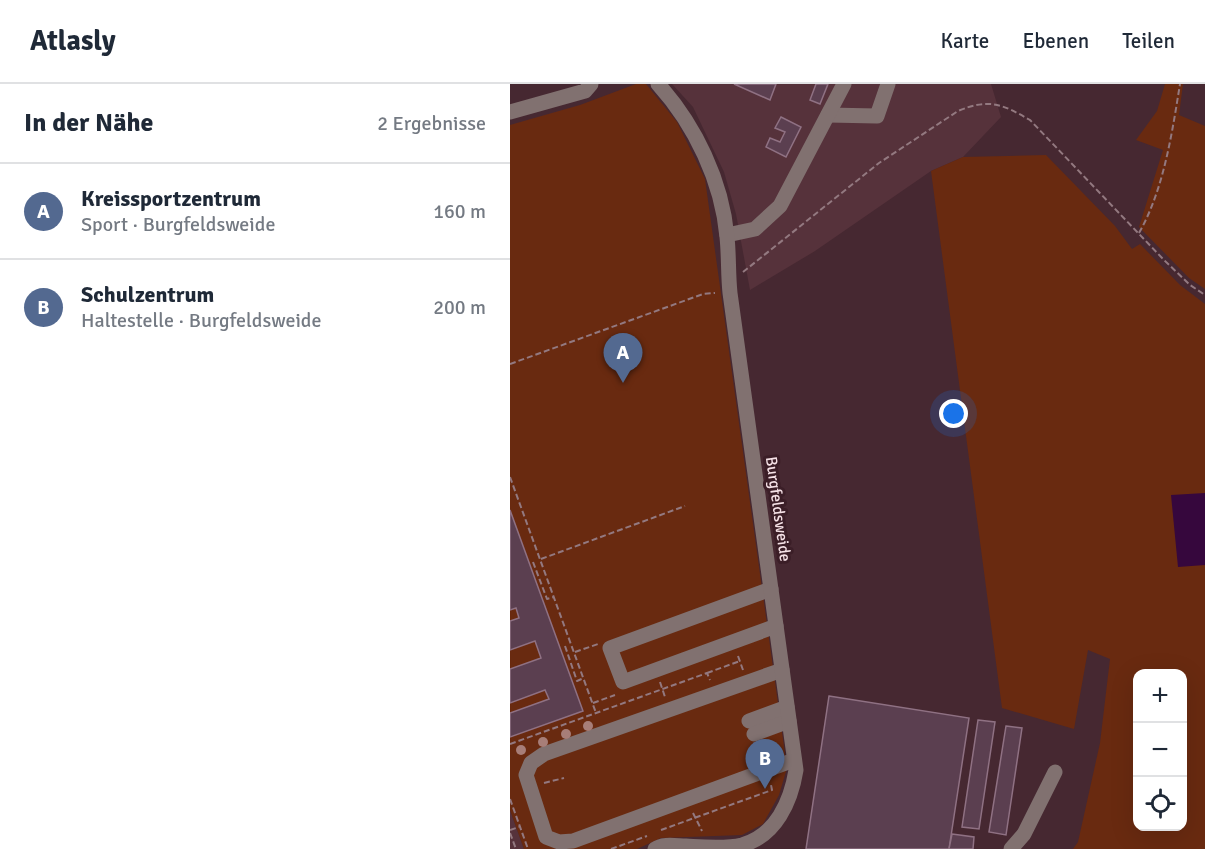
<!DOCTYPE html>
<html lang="de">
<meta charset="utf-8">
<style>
body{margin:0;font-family:Signika,sans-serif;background:#f2f2f3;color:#1f2937}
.controls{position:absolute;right:18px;bottom:18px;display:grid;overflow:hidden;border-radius:12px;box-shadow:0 6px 24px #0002}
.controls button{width:54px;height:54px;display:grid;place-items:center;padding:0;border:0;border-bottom:2px solid #e0e1e3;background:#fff;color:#1f2937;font:30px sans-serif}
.you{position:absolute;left:444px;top:330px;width:21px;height:21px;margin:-15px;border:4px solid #fff;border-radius:50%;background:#1a73e8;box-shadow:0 0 0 9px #1a73e833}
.badge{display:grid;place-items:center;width:39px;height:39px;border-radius:50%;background:#536990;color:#fff;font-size:20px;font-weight:700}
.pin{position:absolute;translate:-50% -50px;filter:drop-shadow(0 2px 3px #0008)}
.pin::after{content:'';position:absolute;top:32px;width:21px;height:18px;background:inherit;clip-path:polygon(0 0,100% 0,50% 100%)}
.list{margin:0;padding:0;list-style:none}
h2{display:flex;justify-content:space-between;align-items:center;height:78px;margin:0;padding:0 24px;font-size:26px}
h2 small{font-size:20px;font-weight:400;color:#747a83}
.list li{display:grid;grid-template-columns:39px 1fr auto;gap:18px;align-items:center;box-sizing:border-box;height:96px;padding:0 24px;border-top:2px solid #e0e1e3}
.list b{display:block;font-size:22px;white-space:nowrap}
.list p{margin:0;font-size:20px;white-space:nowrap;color:#747a83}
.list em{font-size:20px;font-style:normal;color:#747a83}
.icon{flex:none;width:33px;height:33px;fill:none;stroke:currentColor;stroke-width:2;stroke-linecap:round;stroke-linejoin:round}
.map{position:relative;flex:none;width:695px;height:765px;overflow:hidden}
header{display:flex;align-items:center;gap:36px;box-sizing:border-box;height:84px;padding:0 30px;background:#fff;border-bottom:2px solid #e0e1e3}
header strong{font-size:28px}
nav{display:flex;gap:33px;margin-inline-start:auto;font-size:21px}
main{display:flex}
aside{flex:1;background:#fff}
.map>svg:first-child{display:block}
</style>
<header>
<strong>Atlasly</strong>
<nav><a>Karte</a><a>Ebenen</a><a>Teilen</a></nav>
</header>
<main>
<aside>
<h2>In der Nähe<small>2 Ergebnisse</small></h2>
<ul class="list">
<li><span class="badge">A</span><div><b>Kreissportzentrum</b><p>Sport · Burgfeldsweide</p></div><em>160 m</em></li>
<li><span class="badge">B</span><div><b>Schulzentrum</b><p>Haltestelle · Burgfeldsweide</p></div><em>200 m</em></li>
</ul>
</aside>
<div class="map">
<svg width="695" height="765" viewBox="0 0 695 765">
<rect width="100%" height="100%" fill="#462831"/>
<g fill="#56323b">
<polygon points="162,0 481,0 491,33 453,73 421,87 305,167 240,206 226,130 214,88 183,23"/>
<polygon points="0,726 14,765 0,765"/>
</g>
<g fill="#692a10" fill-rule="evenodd">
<polygon points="126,0 136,0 167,38 195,95 277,684 269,711 253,740 232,751 151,754 127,765 14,765 0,726 0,41 70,21"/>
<polygon points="655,0 673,0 669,31 695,42 695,205 679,194 629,143 653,66 626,56 647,27"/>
<path d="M536 71 605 142 622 165 630 160 670 201 695 220V765H563L568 758 590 659 600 575 578 566 564 645 492 624 421 87 453 73ZM628 590H672V742H628Z"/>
</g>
<polygon fill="#36073d" points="695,409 695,481 668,483 661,411"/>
<g fill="#5b3f50" stroke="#8f7183" stroke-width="1.5">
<polygon points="224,0 266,0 260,16"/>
<polygon points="306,0 318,0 310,20 300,16"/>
<polygon points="271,33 291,43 276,73 256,63 260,54 270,58 275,48 265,44"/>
<polygon points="0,426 73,627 0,653 0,629 39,615 35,606 0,619 0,585 31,574 25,557 0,566 0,537 9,534 6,524 0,526"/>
<polygon points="319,612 459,634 439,765 296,765"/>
<polygon points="468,636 485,638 469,745 452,743"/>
<polygon points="496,642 512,644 496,751 479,748"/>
<polygon points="442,750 464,753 463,765 439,765"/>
</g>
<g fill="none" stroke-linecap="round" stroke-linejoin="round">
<g stroke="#937980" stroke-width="2" stroke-dasharray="6 3" stroke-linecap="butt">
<path d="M629 149C654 105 662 49 670 0"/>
<path d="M233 188 369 79 448 27C479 14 492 20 520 36L654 176 680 201 695 211"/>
<polyline points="0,280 193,210 205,209"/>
<polyline points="0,393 86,629"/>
<polyline points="31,475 175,422"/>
<polyline points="23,478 37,515 44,513"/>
<polyline points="55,562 67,597 74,594"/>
<polyline points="65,568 88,560"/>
<polyline points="228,572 233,586"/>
<polyline points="197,589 230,577"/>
<polyline points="150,598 155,613"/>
<polyline points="83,619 105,611"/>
<polyline points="0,660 197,589 200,596"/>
<polyline points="34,699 54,694"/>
<polyline points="0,715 18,765"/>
<polyline points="183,729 192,747"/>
<polyline points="0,746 9,743"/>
<polyline points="151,746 262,706 261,701"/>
<polyline points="0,749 6,765"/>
<polyline points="101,765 137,752"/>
</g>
<g stroke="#817170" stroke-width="15">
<polyline points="0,28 75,7 81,0"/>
<polyline points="318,31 367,32 378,0"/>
<polyline points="217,151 245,145 270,122 334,0"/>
<polyline points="261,505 100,564 113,598 266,542"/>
<polyline points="272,586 34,670 21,679 16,691 36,753 49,758 63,757 284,676"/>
<polyline points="239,637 277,623"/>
<polyline points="244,650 279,637"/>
<path d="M145 765C153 759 167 762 176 762 194 763 215 765 232 761 266 752 281 717 286 686L220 209C218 190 219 172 217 153 212 97 185 41 148 0"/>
<polyline points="501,765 514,750 545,688"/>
</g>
</g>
<g fill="#a77e78">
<circle cx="78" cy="642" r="5"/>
<circle cx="56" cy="650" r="5"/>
<circle cx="33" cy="658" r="5"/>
<circle cx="11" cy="666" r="5"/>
</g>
<g text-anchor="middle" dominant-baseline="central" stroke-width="6" stroke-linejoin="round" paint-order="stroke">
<g font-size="16" fill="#f5e1e6" stroke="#3b1e27">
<text transform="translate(268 425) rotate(82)">Burgfeldsweide</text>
</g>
</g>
</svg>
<div class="controls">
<button>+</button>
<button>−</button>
<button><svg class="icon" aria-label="locate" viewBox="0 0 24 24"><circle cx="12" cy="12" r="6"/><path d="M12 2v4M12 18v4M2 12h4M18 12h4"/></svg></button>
</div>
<div class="you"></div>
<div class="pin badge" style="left:113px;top:299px">A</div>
<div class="pin badge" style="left:255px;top:705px">B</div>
</div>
</main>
